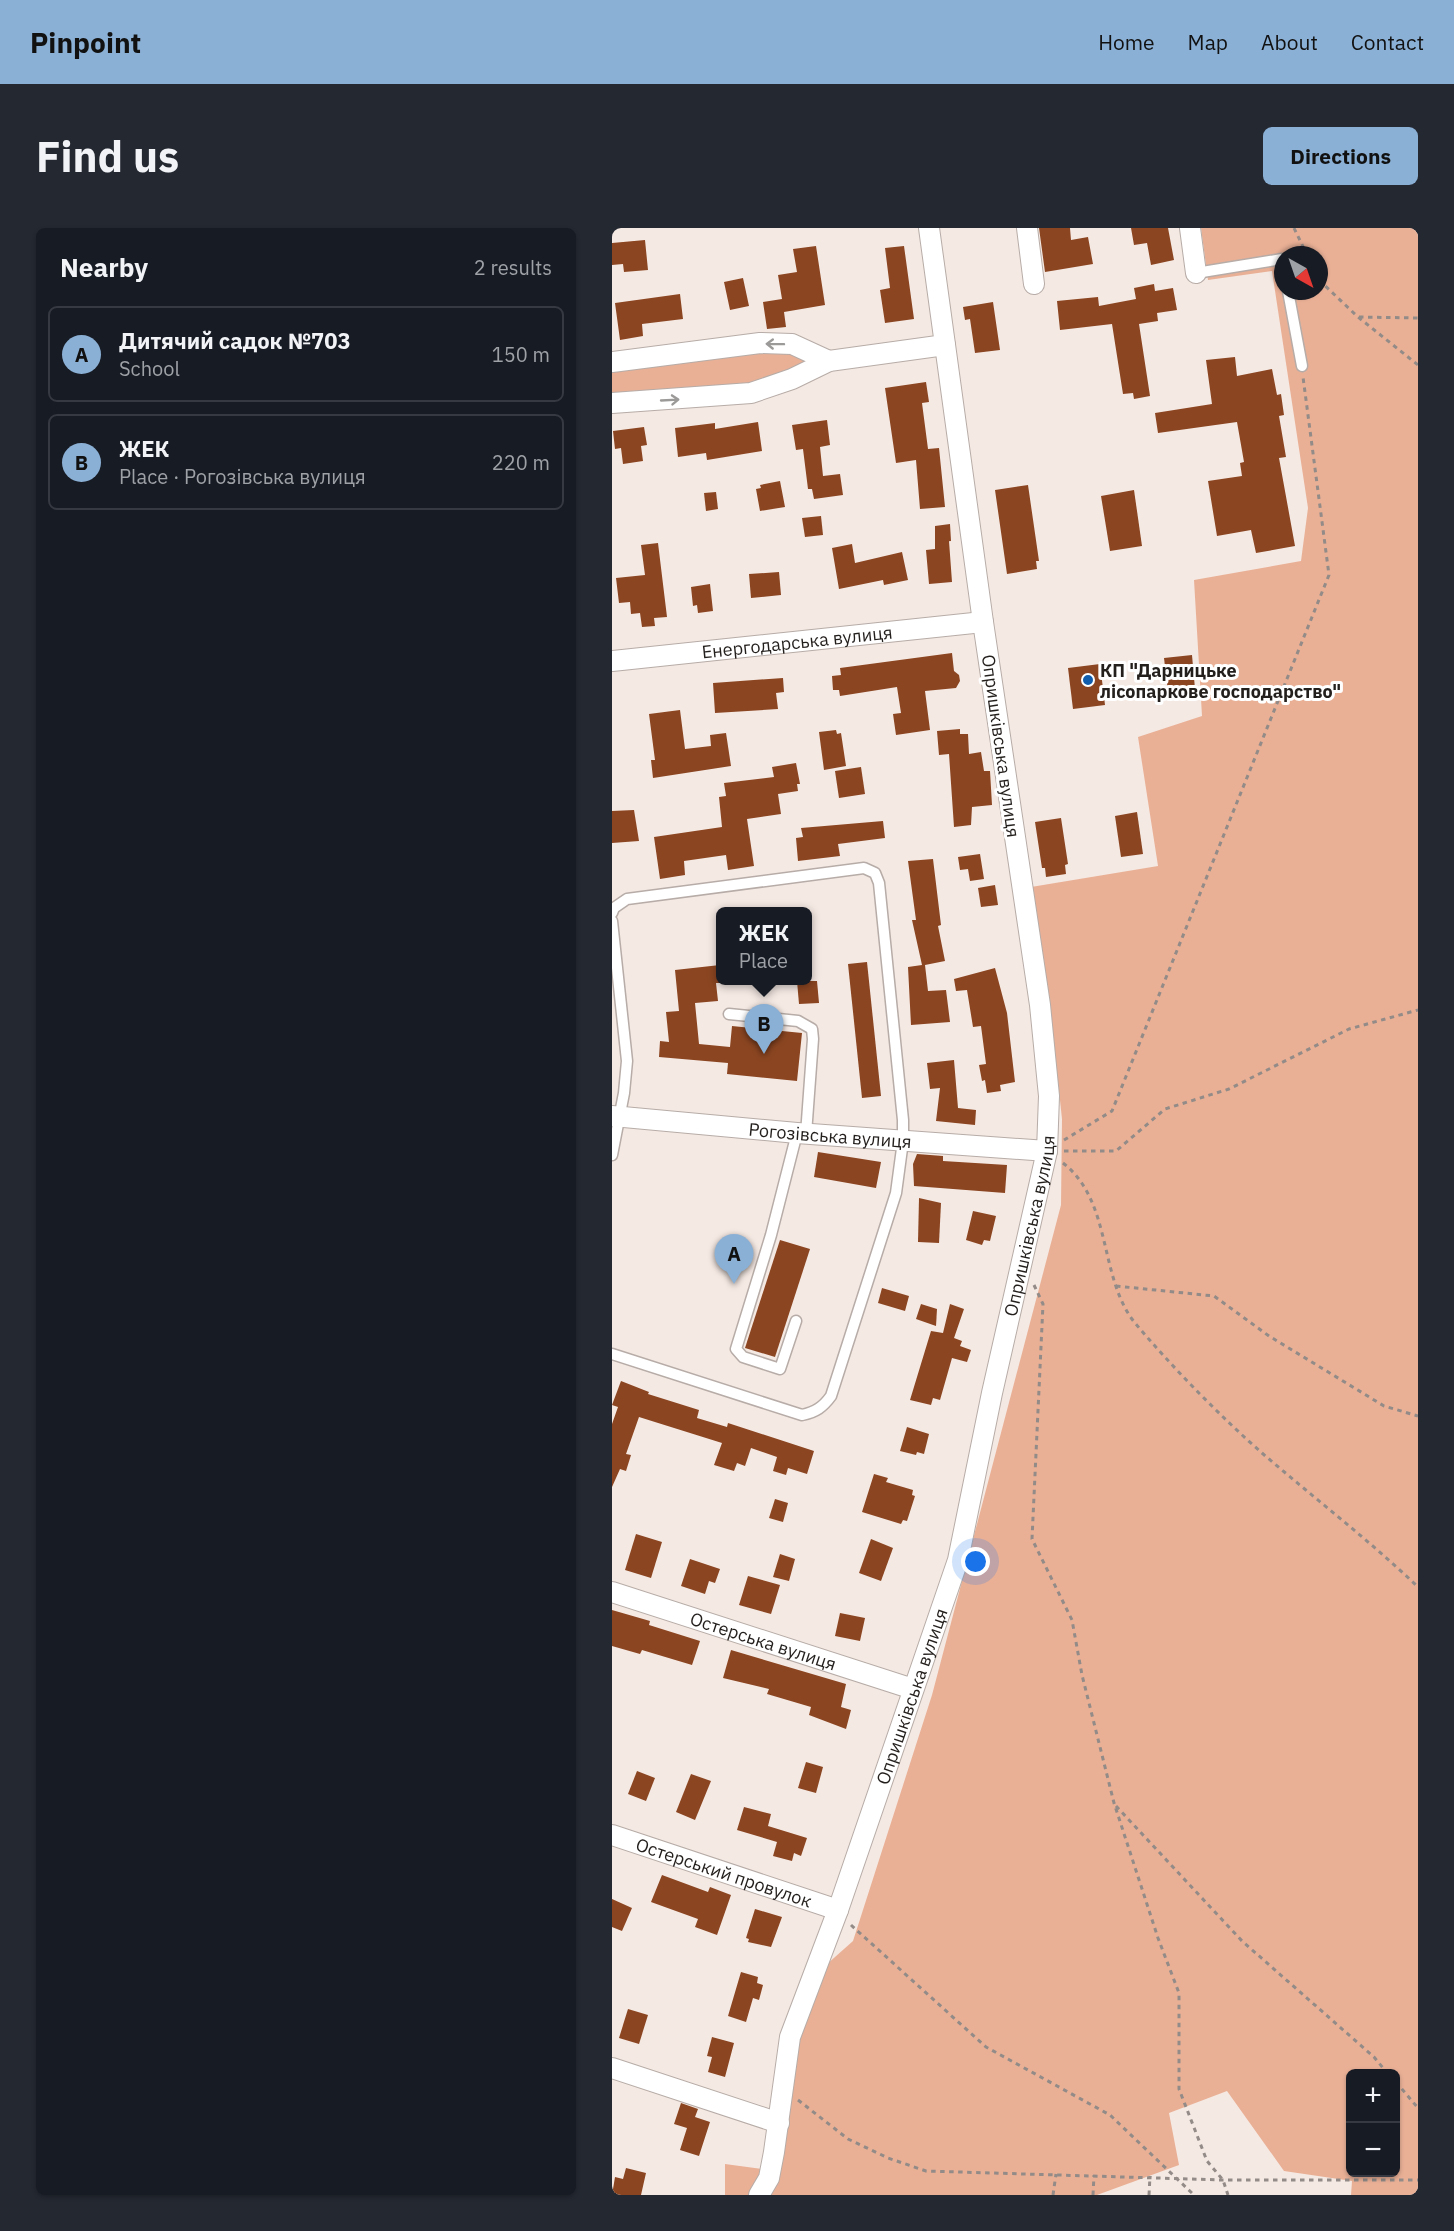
<!DOCTYPE html>
<meta charset="utf-8">
<style>
body{margin:0;font-family:"IBM Plex Sans",sans-serif;background:#242831;color:#f1f3f6}
.controls{position:absolute;right:18px;bottom:18px;display:grid;overflow:hidden;border-radius:9px;box-shadow:0 2px 4px #0004}
.controls button{width:54px;height:54px;display:grid;place-items:center;padding:0;border:0;border-bottom:2px solid #363941;background:#171b24;color:#f1f3f6;font:30px sans-serif}
.compass{position:absolute;left:662px;top:18px;width:54px;height:54px;border-radius:50%;background:#171b24;box-shadow:0 2px 4px #0004;rotate:140deg}
.you{position:absolute;left:364px;top:1334px;width:21px;height:21px;margin:-15px;border:4px solid #fff;border-radius:50%;background:#1a73e8;box-shadow:0 0 0 9px #1a73e833}
.badge{display:grid;place-items:center;width:39px;height:39px;border-radius:50%;background:#8bb0d5;color:#111;font-size:20px;font-weight:700}
.pin{position:absolute;translate:-50% -50px;filter:drop-shadow(0 2px 3px #0008)}
.pin::after{content:'';position:absolute;top:32px;width:21px;height:18px;background:inherit;clip-path:polygon(0 0,100% 0,50% 100%)}
.popup{position:absolute;left:104px;top:679px;width:96px;height:78px;box-sizing:border-box;display:grid;place-content:center;border-radius:9px;background:#171b24;filter:drop-shadow(0 2px 4px #0005);font-size:20px;white-space:nowrap;color:#9ea1a6}
.popup b{font-size:22px;color:#f1f3f6}
.popup::after{content:'';position:absolute;left:50%;top:100%;margin-left:-12px;border:12px solid transparent;border-top-color:#171b24}
.list{margin:0;padding:0;list-style:none}
h2{display:flex;justify-content:space-between;align-items:center;height:78px;margin:0;padding:0 24px;font-size:26px}
h2 small{font-size:20px;font-weight:400;color:#9ea1a6}
.list li{display:grid;grid-template-columns:39px 1fr auto;gap:18px;align-items:center;box-sizing:border-box;height:96px;margin:0 12px 12px;padding:0 12px;border:2px solid #363941;border-radius:9px}
.list b{display:block;font-size:22px;white-space:nowrap}
.list p{margin:0;font-size:20px;white-space:nowrap;color:#9ea1a6}
.list em{font-size:20px;font-style:normal;color:#9ea1a6}
.map{position:relative;flex:none;width:806px;height:1967px;overflow:hidden;border-radius:9px}
header{display:flex;align-items:center;gap:36px;box-sizing:border-box;height:84px;padding:0 30px;background:#8bb0d5;color:#111}
header strong{font-size:28px}
nav{display:flex;gap:33px;margin-inline-start:auto;font-size:21px}
.intro{display:flex;align-items:center;justify-content:space-between;box-sizing:border-box;height:144px;padding:0 36px}
h1{margin:0;font-size:42px}
.button{padding:15px 27px;border-radius:9px;background:#8bb0d5;color:#111;font-size:21px;font-weight:700}
main{display:flex;gap:36px;padding:0 36px}
aside{flex:1;background:#171b24;border-radius:9px;box-shadow:0 2px 4px #0004}
.map>svg:first-child{display:block}
</style>
<header>
<strong>Pinpoint</strong>
<nav><a>Home</a><a>Map</a><a>About</a><a>Contact</a></nav>
</header>
<div class="intro"><h1>Find us</h1><a class="button">Directions</a></div>
<main>
<aside>
<h2>Nearby<small>2 results</small></h2>
<ul class="list">
<li><span class="badge">A</span><div><b>Дитячий садок №703</b><p>School</p></div><em>150 m</em></li>
<li><span class="badge">B</span><div><b>ЖЕК</b><p>Place · Рогозівська вулиця</p></div><em>220 m</em></li>
</ul>
</aside>
<div class="map">
<svg width="806" height="1967" viewBox="0 0 806 1967">
<rect width="100%" height="100%" fill="#f5e9e3"/>
<g fill="#e9b096" fill-rule="evenodd">
<path d="M589 0H806V1967H739L740 1953 672 1943 615 1863 557 1885 567 1937 485 1967H113V1936L165 1943 186 1810 214 1737 241 1713 320 1467 449 977 450 891 436 761 419 659 546 638 526 509 590 488 582 352 689 333 696 280 660 43 596 52ZM671 27H707V63H671ZM738 1846H784V1944H738Z"/>
<polygon points="150,122 177,124 199,134 140,160 0,170 0,141"/>
</g>
<g fill="#8b4521">
<polygon points="427,0 458,0 459,12 476,9 481,36 433,44"/>
<polygon points="519,0 556,0 562,32 539,37 535,15 522,17"/>
<polygon points="33,12 36,42 12,44 11,36 0,37 0,15"/>
<polygon points="204,18 213,77 172,84 174,99 155,101 151,74 170,71 166,47 185,44 181,21"/>
<polygon points="292,18 302,91 273,95 268,62 278,60 273,20"/>
<polygon points="131,50 137,78 118,82 112,54"/>
<polygon points="542,56 543,63 561,60 565,82 545,85 546,93 527,96 538,168 522,171 521,165 511,166 500,96 448,102 445,73 486,69 487,78 524,71 522,60"/>
<polygon points="68,66 71,91 30,96 31,108 8,112 3,75"/>
<polygon points="381,74 388,122 363,125 358,91 353,92 351,79"/>
<polygon points="623,129 625,148 660,141 665,167 669,166 672,187 667,188 674,229 667,230 683,318 644,325 639,302 605,308 596,253 630,248 628,235 632,234 625,194 546,205 543,185 600,176 594,132"/>
<polygon points="314,154 317,174 310,175 316,221 327,220 333,279 308,281 304,232 284,235 273,160"/>
<polygon points="215,192 218,217 208,219 211,248 228,246 231,267 202,271 200,261 196,261 191,221 184,222 180,197"/>
<polygon points="146,194 150,223 95,232 94,225 66,229 63,200 103,195 103,201"/>
<polygon points="32,199 35,217 29,218 31,233 11,236 9,220 3,221 1,203"/>
<polygon points="168,253 173,279 148,283 144,261 149,260 148,257"/>
<polygon points="416,257 427,333 424,333 425,341 395,346 383,262"/>
<polygon points="522,262 530,318 498,323 489,268"/>
<polygon points="104,264 106,281 94,283 92,265"/>
<polygon points="209,288 211,307 193,309 190,290"/>
<polygon points="338,296 339,313 328,314 337,313 340,354 317,356 314,322 323,321 323,298"/>
<polygon points="46,315 55,389 42,390 43,398 30,399 28,385 19,386 18,374 7,375 4,350 33,347 29,317"/>
<polygon points="240,316 243,335 290,324 296,352 272,357 271,352 227,361 220,320"/>
<polygon points="167,344 169,367 139,370 137,346"/>
<polygon points="98,356 101,383 86,385 85,377 81,378 79,359"/>
<polygon points="340,425 342,443 347,447 348,453 344,460 313,463 318,502 284,507 281,486 289,485 285,459 228,468 227,462 221,462 220,448 229,447 228,440"/>
<polygon points="580,427 583,461 556,464 552,430"/>
<polygon points="488,436 493,477 461,481 456,440"/>
<polygon points="171,450 172,464 164,465 166,481 103,485 101,455"/>
<polygon points="68,482 73,521 99,518 98,507 114,505 119,538 41,550 39,532 43,532 37,486"/>
<polygon points="348,501 348,506 356,506 357,526 369,524 372,543 378,543 380,577 360,579 359,597 342,599 337,526 327,527 325,503"/>
<polygon points="224,502 225,506 229,505 234,538 212,542 207,504"/>
<polygon points="184,535 188,556 185,556 186,563 166,566 169,586 135,591 142,638 116,642 114,627 72,633 73,647 48,651 42,609 110,599 107,569 114,568 112,555 162,549 160,539"/>
<polygon points="249,539 253,566 227,570 223,543"/>
<polygon points="22,582 27,613 0,615 0,583"/>
<polygon points="525,584 531,626 509,629 503,588"/>
<polygon points="449,590 456,636 453,637 454,646 434,649 433,640 430,640 423,594"/>
<polygon points="271,593 273,610 226,616 228,628 186,633 184,610 191,609 189,600"/>
<polygon points="368,626 372,651 358,653 356,641 348,642 346,629"/>
<polygon points="321,631 329,697 326,698 333,733 313,737 316,763 334,762 338,794 299,797 296,739 310,737 300,692 304,692 296,633"/>
<polygon points="383,657 386,677 369,679 366,660"/>
<polygon points="255,734 269,868 250,870 236,736"/>
<polygon points="108,737 108,755 104,755 106,773 83,775 87,816 118,819 120,798 190,805 185,853 115,846 116,835 47,829 48,813 57,814 54,784 67,783 63,742"/>
<polygon points="383,740 395,785 403,854 388,857 389,863 375,865 373,852 370,853 367,837 374,836 369,798 361,799 355,762 344,763 342,751"/>
<polygon points="185,753 205,753 207,775 187,776"/>
<polygon points="342,832 346,880 364,882 363,897 324,893 328,860 318,861 315,835"/>
<polygon points="206,924 269,934 264,960 202,949"/>
<polygon points="305,926 331,928 331,933 395,937 393,965 302,958 301,936"/>
<polygon points="307,970 329,975 327,1015 306,1014"/>
<polygon points="361,983 384,988 378,1013 372,1012 370,1017 354,1012"/>
<polygon points="168,1012 198,1021 163,1129 133,1120"/>
<polygon points="270,1060 297,1068 293,1083 266,1075"/>
<polygon points="309,1076 325,1081 324,1098 304,1091"/>
<polygon points="338,1076 352,1081 342,1110 350,1113 348,1118 359,1122 355,1134 340,1130 328,1172 321,1170 319,1177 298,1172 319,1103 331,1105"/>
<polygon points="9,1153 37,1164 36,1166 87,1182 85,1190 115,1199 116,1195 202,1223 195,1246 176,1240 174,1247 161,1243 165,1229 139,1220 133,1238 125,1235 122,1243 102,1237 110,1215 27,1189 14,1226 19,1227 14,1243 8,1241 0,1259 0,1196 6,1179 0,1177"/>
<polygon points="295,1199 317,1206 312,1226 305,1224 304,1227 288,1223"/>
<polygon points="262,1246 276,1250 274,1254 301,1262 300,1267 303,1268 295,1293 291,1292 289,1296 250,1284"/>
<polygon points="163,1271 176,1275 171,1294 157,1290"/>
<polygon points="24,1306 50,1314 39,1350 13,1342"/>
<polygon points="259,1311 281,1320 269,1353 247,1345"/>
<polygon points="168,1326 183,1331 177,1353 161,1349"/>
<polygon points="78,1331 108,1341 103,1355 97,1353 93,1366 69,1358"/>
<polygon points="136,1348 168,1357 159,1386 127,1377"/>
<polygon points="0,1382 38,1393 37,1397 88,1413 80,1437 30,1422 28,1426 0,1418"/>
<polygon points="228,1385 253,1390 248,1413 223,1408"/>
<polygon points="119,1422 234,1456 229,1479 239,1482 234,1501 197,1487 199,1479 155,1466 157,1461 111,1450"/>
<polygon points="194,1534 211,1539 204,1565 186,1560"/>
<polygon points="25,1543 43,1550 34,1573 16,1566"/>
<polygon points="79,1546 99,1553 83,1592 64,1584"/>
<polygon points="132,1579 159,1586 156,1598 195,1610 189,1628 182,1625 180,1633 161,1628 165,1614 125,1602"/>
<polygon points="50,1647 96,1664 98,1659 119,1667 105,1707 83,1699 86,1691 39,1674"/>
<polygon points="0,1671 20,1680 10,1703 0,1699"/>
<polygon points="143,1681 170,1689 159,1719 136,1714 137,1711 134,1710"/>
<polygon points="129,1744 146,1749 145,1755 151,1757 147,1772 141,1770 134,1794 116,1788"/>
<polygon points="16,1781 36,1787 27,1816 7,1810"/>
<polygon points="100,1809 122,1815 113,1849 96,1844 100,1829 95,1828"/>
<polygon points="69,1875 86,1881 83,1889 98,1894 87,1928 68,1922 75,1900 62,1896"/>
<polygon points="14,1940 34,1945 29,1967 0,1967 3,1949 11,1951"/>
</g>
<g fill="none" stroke-linecap="round" stroke-linejoin="round">
<g stroke="#b7aca7" stroke-width="13">
<g id="service">
<polyline points="584,45 670,31 671,38"/>
<polyline points="676,63 690,138"/>
<path d="M0 685 2 680 15 671 252 640 263 645 267 655 291 892V913L284 965 219 1168C211 1179 204 1184 190 1187L0 1126"/>
<polyline points="0,693 15,833 12,865 0,927"/>
<polyline points="117,786 186,793 200,801 201,811 194,906"/>
<polyline points="184,1093 168,1141 131,1129 124,1121 159,1007 185,905"/>
</g>
</g>
<g stroke="#b7aca7" stroke-width="22">
<g id="minor">
<polyline points="415,0 422,56"/>
<polyline points="578,0 584,45"/>
<polyline points="0,134 148,115 180,116 217,133"/>
<polyline points="0,175 139,165 180,151 217,133 333,117"/>
<path id="s1" d="M0 433 371 394"/>
<path id="s2" d="M0 888 185 905 435 923"/>
<path id="s3" d="M0 1364 301 1461"/>
<path id="s4" d="M0 1607 226 1682"/>
<polyline points="0,1840 167,1895"/>
<path id="s5" d="M147 1967 157 1950 162 1924 178 1809 226 1682 346 1332 380 1165 435 923 437 868 428 777 371 394 317 0"/>
</g>
</g>
<g stroke="#938b87" stroke-width="3" stroke-dasharray="4.5 4.5" stroke-linecap="butt">
<polyline points="682,0 695,27"/>
<polyline points="707,52 746,89 806,137"/>
<polyline points="747,89 806,90"/>
<polyline points="452,912 500,883 717,347 691,149"/>
<polyline points="452,923 504,923 553,881 617,861 737,801 806,782"/>
<path d="M451 935C501 974 486 1049 523 1095 560 1139 608 1188 650 1225 702 1270 757 1312 806 1359"/>
<polyline points="422,1057 431,1076 420,1311 460,1392 470,1447 502,1575 546,1710 567,1765 567,1861 595,1933 611,1952 616,1967"/>
<polyline points="504,1058 602,1068 657,1108 772,1178 806,1188"/>
<polyline points="504,1578 630,1713 762,1829 776,1846"/>
<polyline points="239,1697 374,1819 498,1887 582,1967"/>
<polyline points="784,1854 806,1880"/>
<polyline points="186,1872 236,1911 276,1930 314,1943 611,1952 806,1952"/>
<polyline points="441,1967 444,1946"/>
<polyline points="481,1967 482,1947"/>
<polyline points="537,1967 538,1948"/>
</g>
<use href="#service" stroke="#fff" stroke-width="10"/>
<use href="#minor" stroke="#fff" stroke-width="20"/>
</g>
<defs><path id="oneway-shaft" d="M-6 0H5M1.5-3L5.5 0L1.5 3" fill="none" stroke-width="1.6" stroke-linecap="round" stroke-linejoin="round" transform="scale(1.5)"/></defs>
<g stroke="#9c9a99">
<use href="#oneway-shaft" transform="translate(163 116) rotate(-179)"/>
<use href="#oneway-shaft" transform="translate(58 172) rotate(-3)"/>
</g>
<circle fill="#0f5dac" stroke="#fff" stroke-width="2" cx="476" cy="452" r="6"/>
<g text-anchor="middle" dominant-baseline="central" stroke-width="6" stroke-linejoin="round" paint-order="stroke">
<g font-size="18" fill="#231f1d" stroke="#fff">
<text stroke="none"><textPath href="#s1" startOffset="186">Енергодарська вулиця</textPath></text>
<text transform="translate(389 518) rotate(82)">Опришківська вулиця</text>
<text stroke="none"><textPath href="#s2" startOffset="219">Рогозівська вулиця</textPath></text>
<text stroke="none"><textPath href="#s5" startOffset="1010">Опришківська вулиця</textPath></text>
<text stroke="none"><textPath href="#s3" startOffset="159">Остерська вулиця</textPath></text>
<text stroke="none"><textPath href="#s5" startOffset="524">Опришківська вулиця</textPath></text>
<text stroke="none"><textPath href="#s4" startOffset="118">Остерський провулок</textPath></text>
</g>
<g font-size="18" font-weight="bold" fill="#231f1d" stroke="#fff" text-anchor="start">
<text x="488" y="442">КП "Дарницьке<tspan x="488" dy="21">лісопаркове господарство"</tspan></text>
</g>
</g>
</svg>
<div class="controls">
<button>+</button>
<button>−</button>
</div>
<svg class="compass" viewBox="-18 -18 36 36"><path d="M0-13l5 13h-10z" fill="#e53935"/><path d="M0 13l5-13h-10z" fill="#9ea1a6"/></svg>
<div class="you"></div>
<div class="pin badge" style="left:122px;top:1056px">A</div>
<div class="pin badge" style="left:152px;top:826px">B</div>
<div class="popup"><b>ЖЕК</b>Place</div>
</div>
</main>
